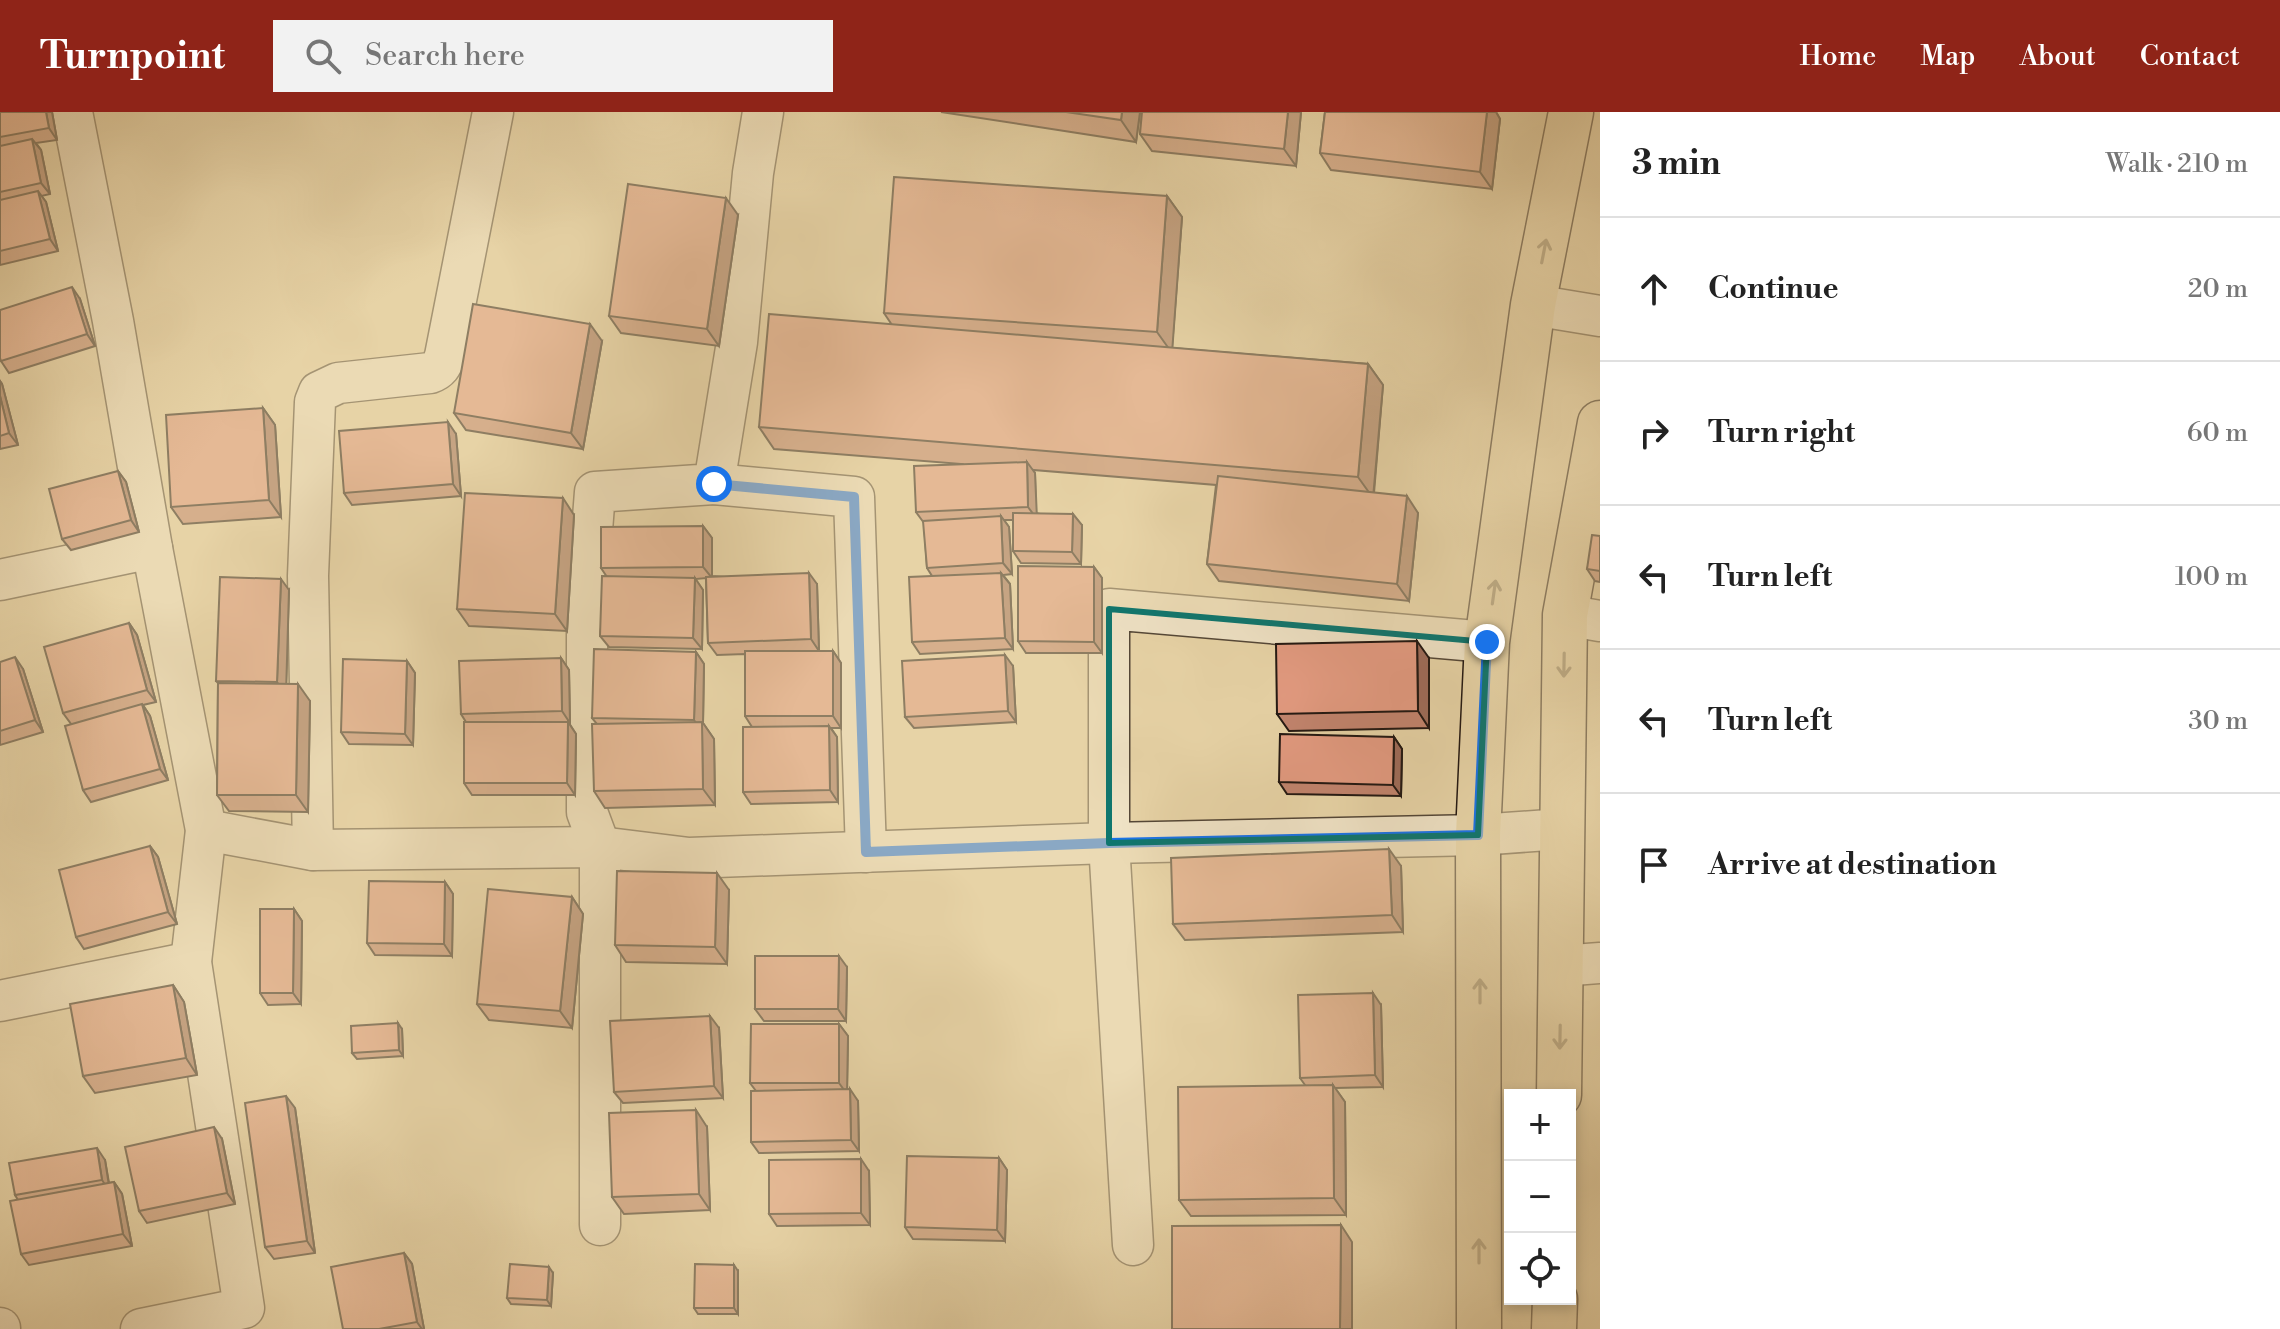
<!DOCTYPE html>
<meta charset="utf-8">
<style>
body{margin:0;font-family:"Libre Bodoni",serif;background:#f2f2f2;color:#222}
.controls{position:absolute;right:24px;bottom:24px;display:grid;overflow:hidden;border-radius:0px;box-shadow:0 4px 12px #0003}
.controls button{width:72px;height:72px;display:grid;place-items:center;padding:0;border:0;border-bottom:2px solid #e0e0e0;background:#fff;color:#222;font:40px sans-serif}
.stop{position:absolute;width:24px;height:24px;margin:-18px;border:6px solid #1a73e8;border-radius:50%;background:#fff}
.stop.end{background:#1a73e8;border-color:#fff;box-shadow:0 2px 8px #0008}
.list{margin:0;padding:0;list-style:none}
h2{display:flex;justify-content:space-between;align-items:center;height:104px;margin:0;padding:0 32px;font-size:34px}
h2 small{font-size:26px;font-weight:400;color:#767676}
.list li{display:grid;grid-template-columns:52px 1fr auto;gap:24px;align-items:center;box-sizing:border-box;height:144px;padding:0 32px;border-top:2px solid #e0e0e0}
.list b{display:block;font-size:30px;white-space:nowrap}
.list em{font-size:26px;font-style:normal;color:#767676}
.icon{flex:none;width:44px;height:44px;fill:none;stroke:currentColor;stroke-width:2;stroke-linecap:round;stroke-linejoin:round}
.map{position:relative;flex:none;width:1600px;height:1217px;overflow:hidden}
header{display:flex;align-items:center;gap:48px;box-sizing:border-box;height:112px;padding:0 40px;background:#8f2418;color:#fff}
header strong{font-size:38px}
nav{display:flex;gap:44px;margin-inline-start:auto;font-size:28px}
.search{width:560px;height:72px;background:#f2f2f2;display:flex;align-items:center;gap:20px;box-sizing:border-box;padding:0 28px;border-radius:0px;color:#767676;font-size:30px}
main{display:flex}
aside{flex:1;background:#fff}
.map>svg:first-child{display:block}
</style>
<header>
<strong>Turnpoint</strong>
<div class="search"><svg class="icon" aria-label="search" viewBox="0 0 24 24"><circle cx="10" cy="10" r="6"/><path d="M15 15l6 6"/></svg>Search here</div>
<nav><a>Home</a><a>Map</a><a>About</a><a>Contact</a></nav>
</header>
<main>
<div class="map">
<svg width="1600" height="1217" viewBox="0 0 1600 1217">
<rect width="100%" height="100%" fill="#e7d3a6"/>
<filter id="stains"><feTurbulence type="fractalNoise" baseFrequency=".0025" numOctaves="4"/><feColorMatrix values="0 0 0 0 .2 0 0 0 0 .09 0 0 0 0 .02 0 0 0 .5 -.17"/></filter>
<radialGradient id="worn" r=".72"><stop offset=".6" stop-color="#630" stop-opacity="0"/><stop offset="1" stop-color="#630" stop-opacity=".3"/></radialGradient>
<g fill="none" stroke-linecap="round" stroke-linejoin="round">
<g stroke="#544737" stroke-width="43">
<g id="street">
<polyline points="72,0 113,209 152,436"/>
<polyline points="1533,193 1600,204"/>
<polyline points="714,372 854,385 866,740"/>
<polyline points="0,468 152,436 206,718 191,850 244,1196 141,1217"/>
<polyline points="1565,503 1600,509"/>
<polyline points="206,718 313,738 600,735 689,746 1109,731 1478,723 1562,717"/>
<path d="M313 738 308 464 315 290 319 280 338 271 430 261C439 258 442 253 445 244L493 0"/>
<polyline points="1560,854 1600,851"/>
<polyline points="0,889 191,850"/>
<polyline points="600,1113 600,735 587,700 587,483 595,380 714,372 737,230 753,61 763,0"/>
<polyline points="1133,1133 1109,731 1109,497 1487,530"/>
<polyline points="0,1216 0,1217"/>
</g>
</g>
<g stroke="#231812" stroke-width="47">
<g id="primary">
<polyline points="1559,983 1565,503 1600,311"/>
<polyline points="1479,1217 1478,723 1487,530 1533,193 1571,0"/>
<polyline points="1554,1217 1555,1187"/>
</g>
</g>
<use href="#street" stroke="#efe2c5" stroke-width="40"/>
<use href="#primary" stroke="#e7d3a6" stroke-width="44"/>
</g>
<g fill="#c2846e" stroke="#231812" stroke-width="2">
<polygon points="0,0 52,0 57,28 36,31 41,38 50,82 41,84 46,90 58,139 0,153"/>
<polygon points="941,0 1140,0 1136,30"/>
<polygon points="1142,0 1301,0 1296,54 1152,39 1140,22"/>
<polygon points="1325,0 1496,0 1500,7 1492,77 1331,58 1320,41"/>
<polygon points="1167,84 1182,105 1172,236 1368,252 1383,273 1374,381 1418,401 1409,489 1219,469 1207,452 1216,373 1033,358 1035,361 1036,401 1082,413 1081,452 1021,451 1013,439 1013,408 1004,408 1009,415 1012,462 1003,463 1010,472 1013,537 920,542 912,530 932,464 927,456 924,411 916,400 962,352 774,337 759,315 892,213 884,201"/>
<polygon points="738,103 719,234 621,221 609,204"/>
<polygon points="80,187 95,234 9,261 1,249"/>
<polygon points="602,229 583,337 466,318 454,301"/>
<polygon points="0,269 2,272 18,333 0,337"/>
<polygon points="263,296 275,313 281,405 183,412 171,395"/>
<polygon points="456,322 461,384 352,393 344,381"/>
<polygon points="118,359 126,370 139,420 71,438 62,427"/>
<polygon points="574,403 567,519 469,514 457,497"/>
<polygon points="703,414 712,426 712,464 817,472 819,539 833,539 841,551 841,616 831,616 837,625 838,690 751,692 743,680 752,615 745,604 745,542 717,543 708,531 706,466 695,467 703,478 702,537 609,535 600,524 607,465 601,456"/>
<polygon points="1600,424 1600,470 1595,469 1587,457"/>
<polygon points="1094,455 1102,466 1102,541 1026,541 1018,529"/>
<polygon points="289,478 286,572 310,589 308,700 229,699 217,683 218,571 216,569"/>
<polygon points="129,511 137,523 156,590 143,593 150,604 168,668 91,690 83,678 71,612 63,601"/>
<polygon points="696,540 704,552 703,611 714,627 715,693 605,696 594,679 597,612 592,606"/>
<polygon points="561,546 569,558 570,611 569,611 576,622 575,683 472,683 464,671 466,610 461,602"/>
<polygon points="1429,546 1429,616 1289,619 1277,602"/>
<polygon points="407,549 415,561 413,633 349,632 341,620"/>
<polygon points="0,550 23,557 43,620 0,633"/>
<polygon points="1013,554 1016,610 914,616 905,605"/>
<polygon points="1394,625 1402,637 1401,684 1287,682 1279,670"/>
<polygon points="150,734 158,745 177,812 84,837 76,825"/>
<polygon points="1401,754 1403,820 1185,828 1173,812"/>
<polygon points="445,770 453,782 452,844 375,843 367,831"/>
<polygon points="729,778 727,852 626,850 615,833"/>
<polygon points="572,785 583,802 572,916 489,908 477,892"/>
<polygon points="294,797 302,809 301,892 268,893 260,881"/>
<polygon points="847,855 846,909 764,909 755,897"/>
<polygon points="173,873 184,890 197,963 95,981 83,964"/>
<polygon points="1381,893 1383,975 1335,976 1345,990 1346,1103 1191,1104 1179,1088 1305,973 1300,966"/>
<polygon points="839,912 848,924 847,977 858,989 859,1039 759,1041 751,1030 756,979 750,971"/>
<polygon points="719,916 723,986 623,991 614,980"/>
<polygon points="402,917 403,944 357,947 352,941"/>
<polygon points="295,996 315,1141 274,1147 265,1135"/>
<polygon points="707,1015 710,1098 624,1102 612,1085"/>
<polygon points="222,1027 235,1092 147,1111 139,1099"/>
<polygon points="999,1046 1007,1058 1005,1129 913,1127 905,1115"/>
<polygon points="105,1048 109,1071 114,1070 122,1082 132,1134 29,1153 21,1142 18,1088 15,1083"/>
<polygon points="869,1059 870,1113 777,1114 769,1102"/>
<polygon points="404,1141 412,1152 424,1217 343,1217"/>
<polygon points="738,1159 738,1202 698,1202 694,1196"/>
<polygon points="553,1161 551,1194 511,1192 507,1186"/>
</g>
<g fill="#9e6c5a" stroke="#231812" stroke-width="2">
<polygon points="46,0 52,0 57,28 49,16"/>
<polygon points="1122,0 1140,0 1136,30 1121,8"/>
<polygon points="1288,0 1301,0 1296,54 1284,37"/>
<polygon points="1487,0 1496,0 1500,7 1492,77 1480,60"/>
<polygon points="32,27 41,38 50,82 41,71"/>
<polygon points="38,79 46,90 58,139 50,127"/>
<polygon points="1167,84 1182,105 1172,241 1157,220"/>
<polygon points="726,86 738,103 719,234 707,217"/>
<polygon points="72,175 80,187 95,234 87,222"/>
<polygon points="590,212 602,229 583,337 571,321"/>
<polygon points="1368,252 1383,273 1373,386 1358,365"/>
<polygon points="0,269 2,272 18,333 9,321 0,284"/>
<polygon points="263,296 275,313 281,405 269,388"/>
<polygon points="448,310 456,322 461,384 453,372"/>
<polygon points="1027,350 1035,361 1037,407 1028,395"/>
<polygon points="118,359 126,370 139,420 131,408"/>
<polygon points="1407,384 1418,401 1409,489 1397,472"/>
<polygon points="563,386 574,403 567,519 555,502"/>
<polygon points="1073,402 1082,413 1081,452 1072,440"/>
<polygon points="1001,404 1009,415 1012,462 1003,451"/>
<polygon points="703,414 712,426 712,466 703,455"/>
<polygon points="1094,455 1102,466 1102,541 1094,530"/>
<polygon points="809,461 817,472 819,539 811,527"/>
<polygon points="1001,461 1010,472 1013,537 1005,526"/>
<polygon points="695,466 703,478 702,537 693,526"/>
<polygon points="281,467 289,478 286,582 277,570"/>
<polygon points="129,511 137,523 156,590 147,578"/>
<polygon points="1417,529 1429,546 1429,616 1418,599"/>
<polygon points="833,539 841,551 841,616 833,604"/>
<polygon points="696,540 704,552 703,611 714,627 715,693 703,677 702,619 694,608"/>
<polygon points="1005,543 1013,554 1016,610 1008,599"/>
<polygon points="15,545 23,557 43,620 35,608"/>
<polygon points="561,546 569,558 570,611 562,599"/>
<polygon points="407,549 415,561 413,633 405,622"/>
<polygon points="298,572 310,589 308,700 296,683"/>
<polygon points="142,592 150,604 168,668 160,657"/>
<polygon points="568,610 576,622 575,683 567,671"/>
<polygon points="829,614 837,625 838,690 830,678"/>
<polygon points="1394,625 1402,637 1401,684 1393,673"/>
<polygon points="150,734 158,745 177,812 168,800"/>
<polygon points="1389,737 1401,754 1403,820 1392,803"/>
<polygon points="717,761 729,778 727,852 715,835"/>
<polygon points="445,770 453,782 452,844 444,832"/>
<polygon points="572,785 583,802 572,916 560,899"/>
<polygon points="294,797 302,809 301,892 293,881"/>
<polygon points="839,844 847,855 846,909 838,897"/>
<polygon points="173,873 184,890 197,963 186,946"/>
<polygon points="1373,881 1381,893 1383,975 1375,963"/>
<polygon points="710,904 719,916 723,986 714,974"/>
<polygon points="398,911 402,917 403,944 399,938"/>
<polygon points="839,912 848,924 847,982 839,971"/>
<polygon points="1333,973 1345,990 1346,1103 1334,1086"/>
<polygon points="850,977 858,989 859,1039 851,1028"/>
<polygon points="286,984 295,996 315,1141 307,1129"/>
<polygon points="696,998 707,1015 710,1098 699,1082"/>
<polygon points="214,1015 222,1027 235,1092 227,1081"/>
<polygon points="97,1036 105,1048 110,1080 102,1068"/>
<polygon points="999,1046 1007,1058 1005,1129 997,1118"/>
<polygon points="861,1047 869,1059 870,1113 861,1101"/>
<polygon points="114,1070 122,1082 132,1134 123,1122"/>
<polygon points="1341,1113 1352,1130 1352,1217 1340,1217"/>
<polygon points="404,1141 412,1152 424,1217 422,1217 417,1210"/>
<polygon points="734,1153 738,1159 738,1202 734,1196"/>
<polygon points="549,1155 553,1161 551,1194 547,1188"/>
</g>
<g fill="#e29a80" stroke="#231812" stroke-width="2">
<polygon points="0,0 46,0 49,16 0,25"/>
<polygon points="1066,0 1122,0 1121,8"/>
<polygon points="1142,0 1288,0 1284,37 1140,22"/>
<polygon points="1325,0 1487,0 1480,60 1320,41"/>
<polygon points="32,27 41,71 0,80 0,34"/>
<polygon points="894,65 1167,84 1157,220 884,201"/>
<polygon points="628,72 726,86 707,217 609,204"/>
<polygon points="38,79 50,127 0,139 0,88"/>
<polygon points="72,175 87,222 1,249 0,246 0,198"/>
<polygon points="473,192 590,212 571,321 454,301"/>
<polygon points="769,202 1368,252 1358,365 759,315"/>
<polygon points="0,284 9,321 0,324"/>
<polygon points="263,296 269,388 171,395 166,303"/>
<polygon points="448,310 453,372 344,381 339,319"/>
<polygon points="1027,350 1028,395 916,400 914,354"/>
<polygon points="118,359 131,408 62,427 49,377"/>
<polygon points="1218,364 1407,384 1397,472 1207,452"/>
<polygon points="465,381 563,386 555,502 457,497"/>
<polygon points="1013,401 1073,402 1072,440 1013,439"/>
<polygon points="1001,404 1003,451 927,456 923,409"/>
<polygon points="703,414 703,455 601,456 601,415"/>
<polygon points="1592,423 1600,424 1600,459 1587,457"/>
<polygon points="1018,454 1094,455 1094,530 1018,529"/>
<polygon points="809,461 811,527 708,531 706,465"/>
<polygon points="1001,461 1005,526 912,530 909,465"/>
<polygon points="602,464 695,466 693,526 600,524"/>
<polygon points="220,465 281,467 277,570 216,569"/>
<polygon points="129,511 147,578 63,601 44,535"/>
<polygon points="1417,529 1418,599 1277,602 1276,532"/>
<polygon points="594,537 696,540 694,608 592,606"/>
<rect x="745" y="539" width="88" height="65"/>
<polygon points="1005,543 1008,599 905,605 902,549"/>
<polygon points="15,545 35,608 0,619 0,550"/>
<polygon points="561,546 562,599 461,602 459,549"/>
<polygon points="343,547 407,549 405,622 341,620"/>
<polygon points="218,571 298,572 296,683 217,683"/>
<polygon points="142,592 160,657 83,678 65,614"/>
<polygon points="464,610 568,610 567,671 464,671"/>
<polygon points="702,610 703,677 594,679 592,612"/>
<polygon points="829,614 830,678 743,680 743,615"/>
<polygon points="1280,622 1394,625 1393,673 1279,670"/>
<polygon points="150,734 168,800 76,825 59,758"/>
<polygon points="1389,737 1392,803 1173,812 1171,746"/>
<polygon points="617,759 717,761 715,835 615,833"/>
<polygon points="369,769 445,770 444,832 367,831"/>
<polygon points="488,777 572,785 560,899 477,892"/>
<polygon points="260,797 294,797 293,881 260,881"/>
<polygon points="755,844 839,844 838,897 755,897"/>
<polygon points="173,873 186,946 83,964 70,892"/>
<polygon points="1373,881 1375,963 1300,966 1298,883"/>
<polygon points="710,904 714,974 614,980 610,909"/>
<polygon points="398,911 399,938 352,941 351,914"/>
<polygon points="751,912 839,912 839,971 750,971"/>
<polygon points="1333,973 1334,1086 1179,1088 1178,975"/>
<polygon points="850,977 851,1028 751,1030 751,979"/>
<polygon points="286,984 307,1129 265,1135 245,991"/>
<polygon points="696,998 699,1082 612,1085 609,1001"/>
<polygon points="214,1015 227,1081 139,1099 125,1035"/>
<polygon points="97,1036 102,1068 15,1083 9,1051"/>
<polygon points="907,1044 999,1046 997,1118 905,1115"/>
<polygon points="861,1047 861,1101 769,1102 769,1048"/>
<polygon points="114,1070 123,1122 21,1142 10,1089"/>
<polygon points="1341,1113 1340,1217 1172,1217 1172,1114"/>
<polygon points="404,1141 417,1210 379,1217 343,1217 331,1155"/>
<polygon points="510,1152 549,1155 547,1188 507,1186"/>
<polygon points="695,1152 734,1153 734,1196 694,1196"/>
</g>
<defs><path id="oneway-shaft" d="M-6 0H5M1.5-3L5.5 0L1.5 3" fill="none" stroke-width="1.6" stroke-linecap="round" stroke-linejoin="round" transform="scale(2)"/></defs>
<g stroke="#8f7f63">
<use href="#oneway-shaft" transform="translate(1544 139) rotate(-79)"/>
<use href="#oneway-shaft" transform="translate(1494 480) rotate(-82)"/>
<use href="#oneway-shaft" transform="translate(1564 553) rotate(91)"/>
<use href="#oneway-shaft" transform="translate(1480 879) rotate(-90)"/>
<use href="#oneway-shaft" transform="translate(1560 925) rotate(91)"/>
<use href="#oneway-shaft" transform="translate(1479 1139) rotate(-90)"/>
</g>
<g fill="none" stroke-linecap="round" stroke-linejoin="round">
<polyline stroke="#1a73e8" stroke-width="10" points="714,372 854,385 866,740 1109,731 1478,723 1487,530"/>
</g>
<path d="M0 0H1600V1217H0ZM1109 497 1487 530 1478 723 1109 731Z" fill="#e7d3a6" fill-opacity=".55" fill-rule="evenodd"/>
<path fill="none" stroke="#0f766e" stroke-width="6" stroke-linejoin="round" d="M1109 497 1487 530 1478 723 1109 731Z"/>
<rect width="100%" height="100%" filter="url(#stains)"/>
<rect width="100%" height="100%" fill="url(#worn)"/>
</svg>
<div class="controls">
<button>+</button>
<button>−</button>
<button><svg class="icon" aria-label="locate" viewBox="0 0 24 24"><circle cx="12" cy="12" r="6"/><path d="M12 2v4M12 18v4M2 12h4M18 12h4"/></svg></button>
</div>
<div class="stop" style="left:714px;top:372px"></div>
<div class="stop end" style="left:1487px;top:530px"></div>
</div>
<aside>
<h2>3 min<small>Walk · 210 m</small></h2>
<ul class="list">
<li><svg class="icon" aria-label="ahead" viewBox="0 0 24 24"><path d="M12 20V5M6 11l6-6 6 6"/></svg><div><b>Continue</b></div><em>20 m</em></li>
<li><svg class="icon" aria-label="right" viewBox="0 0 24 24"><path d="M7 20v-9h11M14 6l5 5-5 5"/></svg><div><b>Turn right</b></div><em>60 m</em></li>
<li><svg class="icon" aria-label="left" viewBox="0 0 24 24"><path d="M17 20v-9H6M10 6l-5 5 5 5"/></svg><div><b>Turn left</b></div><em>100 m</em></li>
<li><svg class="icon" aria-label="left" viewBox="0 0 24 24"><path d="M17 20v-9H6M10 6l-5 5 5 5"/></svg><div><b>Turn left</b></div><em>30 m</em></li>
<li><svg class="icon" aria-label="arrive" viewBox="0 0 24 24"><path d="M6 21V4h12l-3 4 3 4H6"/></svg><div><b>Arrive at destination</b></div></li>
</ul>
</aside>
</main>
